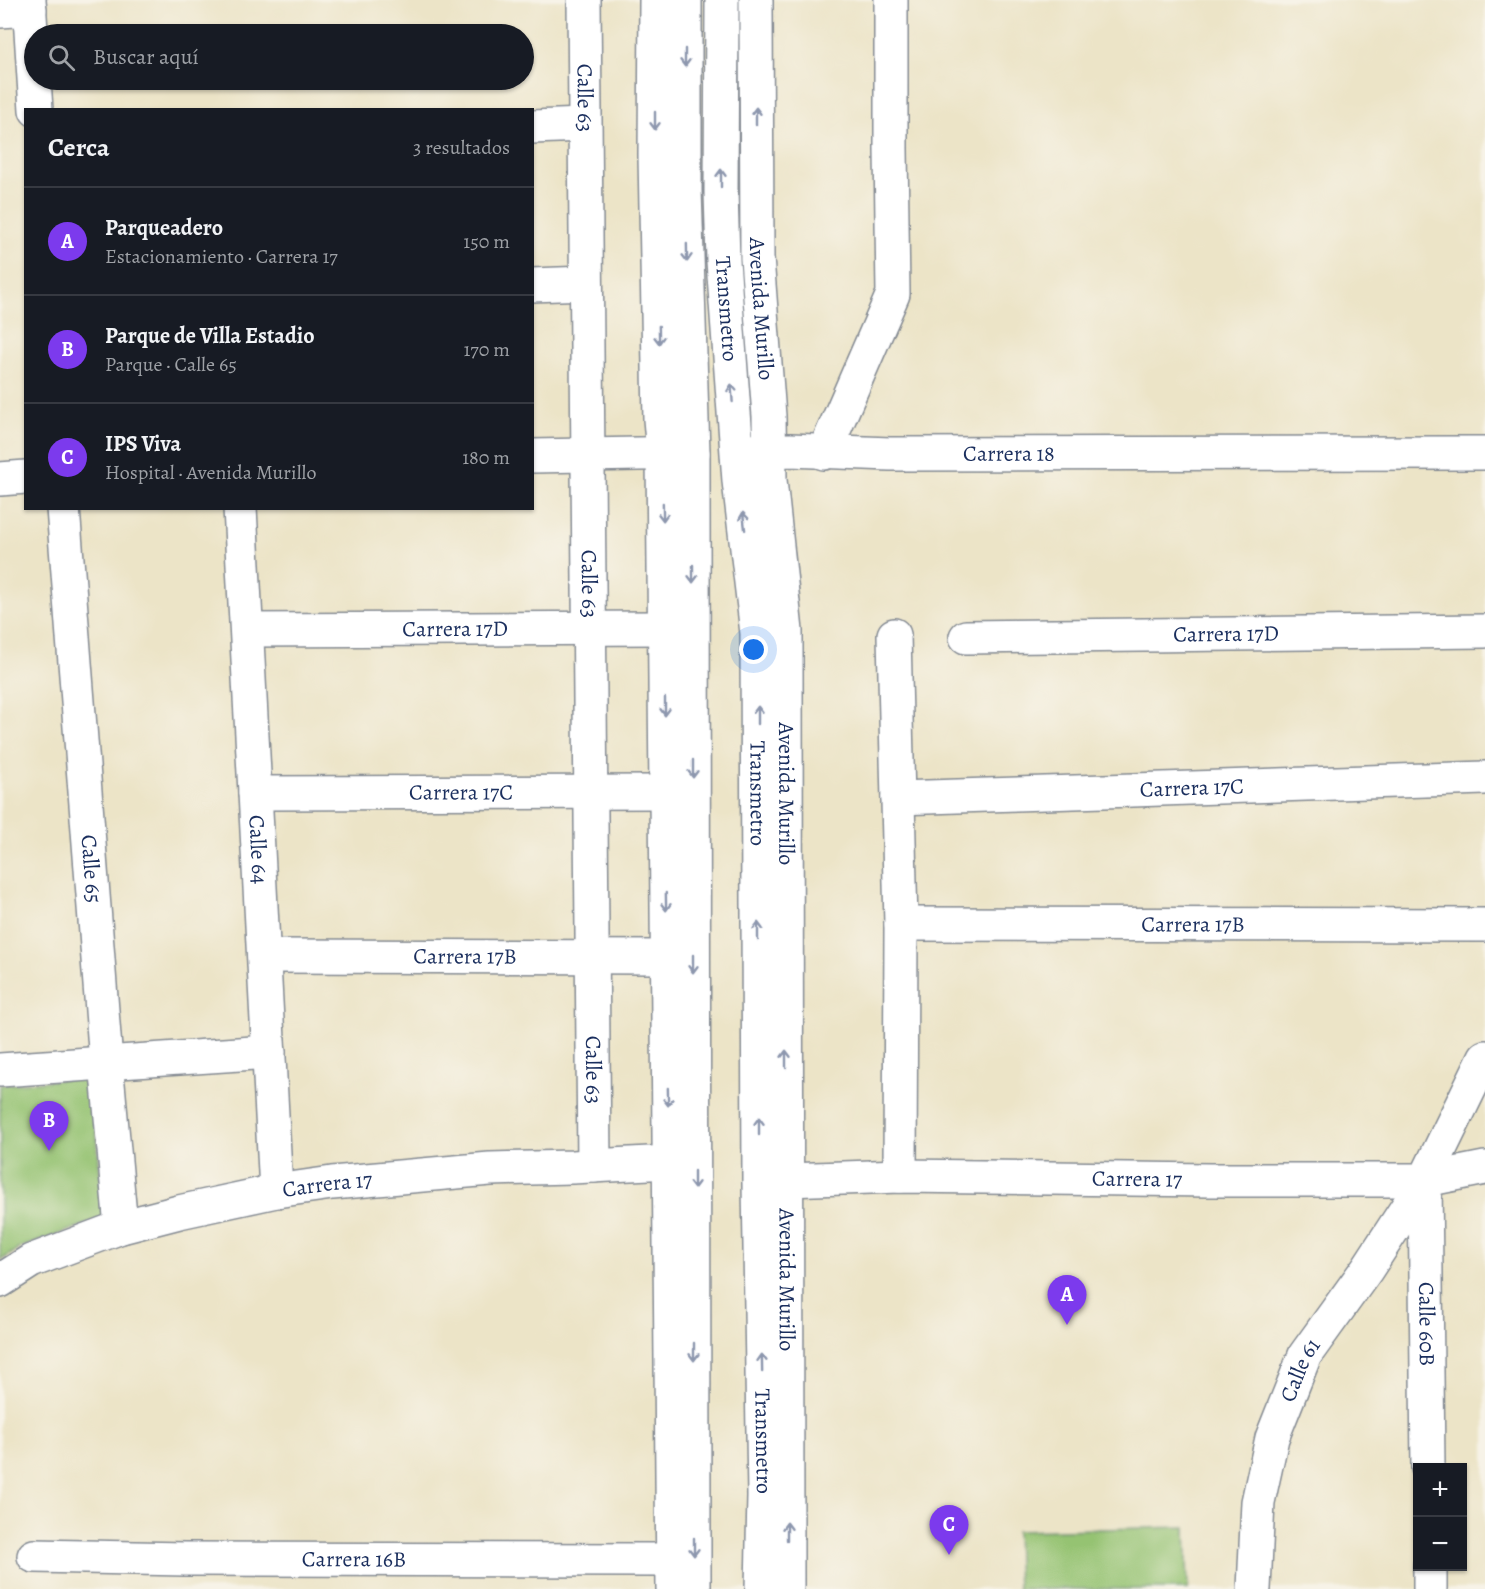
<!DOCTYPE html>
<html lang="es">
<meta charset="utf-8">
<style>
body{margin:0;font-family:Alegreya,serif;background:#242831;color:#f1f3f6}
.controls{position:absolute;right:18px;bottom:18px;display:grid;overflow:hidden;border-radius:0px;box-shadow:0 2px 4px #0004}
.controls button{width:54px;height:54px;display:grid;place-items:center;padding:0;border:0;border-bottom:2px solid #363941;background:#171b24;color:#f1f3f6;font:30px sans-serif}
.you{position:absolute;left:754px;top:650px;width:21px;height:21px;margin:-15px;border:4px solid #fff;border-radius:50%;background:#1a73e8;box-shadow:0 0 0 9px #1a73e833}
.badge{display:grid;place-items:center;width:39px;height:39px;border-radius:50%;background:#7c3aed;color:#fff;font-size:20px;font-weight:700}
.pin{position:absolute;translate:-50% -50px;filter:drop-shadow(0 2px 3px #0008)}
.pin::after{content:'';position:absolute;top:32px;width:21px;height:18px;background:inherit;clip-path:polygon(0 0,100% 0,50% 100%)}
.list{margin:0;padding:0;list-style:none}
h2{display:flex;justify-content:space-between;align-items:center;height:78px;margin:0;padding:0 24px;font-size:26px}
h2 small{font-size:20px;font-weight:400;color:#9ea1a6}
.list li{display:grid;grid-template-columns:39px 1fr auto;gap:18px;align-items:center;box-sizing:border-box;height:108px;padding:0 24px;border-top:2px solid #363941}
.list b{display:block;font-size:22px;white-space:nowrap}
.list p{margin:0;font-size:20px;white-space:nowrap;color:#9ea1a6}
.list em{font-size:20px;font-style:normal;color:#9ea1a6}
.icon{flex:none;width:33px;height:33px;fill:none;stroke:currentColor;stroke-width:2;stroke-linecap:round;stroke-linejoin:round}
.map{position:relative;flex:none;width:1485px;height:1589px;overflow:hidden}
.search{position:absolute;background:#171b24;box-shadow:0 2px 4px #0004;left:24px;top:24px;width:510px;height:66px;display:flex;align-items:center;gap:15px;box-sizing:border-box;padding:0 21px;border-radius:33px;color:#9ea1a6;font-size:22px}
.panel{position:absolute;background:#171b24;box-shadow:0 2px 4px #0004;left:24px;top:108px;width:510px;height:402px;border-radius:0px}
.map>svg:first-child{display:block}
</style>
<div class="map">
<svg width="1485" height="1589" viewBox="0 0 1485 1589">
<rect width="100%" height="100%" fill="#f7f3e8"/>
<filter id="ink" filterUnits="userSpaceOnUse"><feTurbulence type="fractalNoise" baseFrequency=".0167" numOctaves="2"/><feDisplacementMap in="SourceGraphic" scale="12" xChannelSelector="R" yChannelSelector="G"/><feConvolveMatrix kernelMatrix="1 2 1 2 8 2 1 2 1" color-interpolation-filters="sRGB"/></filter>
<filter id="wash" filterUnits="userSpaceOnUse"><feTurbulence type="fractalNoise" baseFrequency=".008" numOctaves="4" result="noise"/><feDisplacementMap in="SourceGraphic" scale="24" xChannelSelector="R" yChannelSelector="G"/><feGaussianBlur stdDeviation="1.35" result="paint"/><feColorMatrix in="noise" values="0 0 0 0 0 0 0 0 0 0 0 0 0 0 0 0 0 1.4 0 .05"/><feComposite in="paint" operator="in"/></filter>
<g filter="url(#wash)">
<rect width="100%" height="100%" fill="#ece4c7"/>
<g fill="#95c372" stroke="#587968" stroke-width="1.5">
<polygon points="92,1077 104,1218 20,1248 0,1261 0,1085"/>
<polygon points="1186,1527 1188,1589 1018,1589 1016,1531"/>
</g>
</g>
<g filter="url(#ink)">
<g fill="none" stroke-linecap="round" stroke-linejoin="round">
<g stroke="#848a92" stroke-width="36">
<g id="minor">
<polyline points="29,0 36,110"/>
<path id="s1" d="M584 0 594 1166"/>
<polyline points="685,0 685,190 693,453 694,1589"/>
<path id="s2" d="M722 0 721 192 723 261 739 481 757 633 759 1184 764 1496 762 1589"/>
<polyline points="0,11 30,9"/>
<polyline points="532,127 584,125"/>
<polyline points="532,285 586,283"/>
<path id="s3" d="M741 451 790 450 890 454 1485 453"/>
<polyline points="824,453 893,294 891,149 891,0"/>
<polyline points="532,456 693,453"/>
<polyline points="0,479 26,477"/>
<path id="s4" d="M63 508 106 1062 121 1227"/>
<path id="s5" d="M240 508 276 1191"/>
<path id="s6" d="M247 630 664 628"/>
<polyline points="894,635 901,924 900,1176"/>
<path id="s7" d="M966 637 1485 631"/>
<path id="s8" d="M255 793 665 792"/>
<path id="s9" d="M898 798 1485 778"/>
<path id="s10" d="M901 924 1485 925"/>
<path id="s11" d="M264 956 667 957"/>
<polyline points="0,1070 269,1052"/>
<path id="s12" d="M786 1180 900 1176 1210 1180H1425L1485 1168"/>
<path id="s13" d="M1425 1180 1428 1468"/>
<path id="s14" d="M0 1281 31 1261 121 1227 179 1212 276 1191 332 1183 490 1169 572 1167 669 1162"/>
<path id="s15" d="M34 1556 185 1559 673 1560"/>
<polyline points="1430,1566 1430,1589"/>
<path id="s16" d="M1254 1589 1258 1502 1272 1438 1305 1355 1367 1269 1425 1180 1485 1057"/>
</g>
</g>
<g stroke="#848a92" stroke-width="36">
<g id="major">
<polyline points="656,0 655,155 660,419 663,453 673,1589"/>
<path id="s17" d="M756 0 757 258 769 416 770 480 786 631 787 1589"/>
</g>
</g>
<use href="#minor" stroke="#fff" stroke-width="33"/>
<use href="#major" stroke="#fff" stroke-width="33"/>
</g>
<defs><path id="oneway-shaft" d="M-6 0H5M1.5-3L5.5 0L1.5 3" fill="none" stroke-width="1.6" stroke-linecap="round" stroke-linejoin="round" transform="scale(1.5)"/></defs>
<g stroke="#8d97ae">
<use href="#oneway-shaft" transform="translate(685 58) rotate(90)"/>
<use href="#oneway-shaft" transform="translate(756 116) rotate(-90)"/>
<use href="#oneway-shaft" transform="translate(655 121) rotate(90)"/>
<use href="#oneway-shaft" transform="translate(721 178) rotate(-90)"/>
<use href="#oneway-shaft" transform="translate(687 253) rotate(89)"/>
<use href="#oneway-shaft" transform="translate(659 335) rotate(89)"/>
<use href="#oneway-shaft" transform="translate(732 393) rotate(-94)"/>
<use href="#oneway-shaft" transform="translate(663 512) rotate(89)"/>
<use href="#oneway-shaft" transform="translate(744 521) rotate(-97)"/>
<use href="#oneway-shaft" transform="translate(693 574) rotate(90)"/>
<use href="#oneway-shaft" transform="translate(665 707) rotate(90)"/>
<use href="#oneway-shaft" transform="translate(758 715) rotate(-90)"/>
<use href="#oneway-shaft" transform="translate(693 769) rotate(90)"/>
<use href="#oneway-shaft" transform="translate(666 902) rotate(89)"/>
<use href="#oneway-shaft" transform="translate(758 931) rotate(-90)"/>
<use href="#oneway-shaft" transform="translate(693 964) rotate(90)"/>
<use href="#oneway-shaft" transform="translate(786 1059) rotate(-90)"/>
<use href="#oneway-shaft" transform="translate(668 1097) rotate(89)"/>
<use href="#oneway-shaft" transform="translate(759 1126) rotate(-90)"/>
<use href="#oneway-shaft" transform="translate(694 1180) rotate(90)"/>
<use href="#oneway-shaft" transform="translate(694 1352) rotate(90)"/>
<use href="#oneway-shaft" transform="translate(762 1363) rotate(-91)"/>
<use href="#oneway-shaft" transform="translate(787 1531) rotate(-90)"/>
<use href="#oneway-shaft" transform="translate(694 1547) rotate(90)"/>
</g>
</g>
<g text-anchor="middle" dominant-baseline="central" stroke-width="5" stroke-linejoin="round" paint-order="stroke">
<g font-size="22" fill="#1b2f5e" stroke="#f7f3e8">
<text stroke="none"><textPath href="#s1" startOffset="98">Calle 63</textPath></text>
<text stroke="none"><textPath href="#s2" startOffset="309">Transmetro</textPath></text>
<text stroke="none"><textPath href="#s17" startOffset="309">Avenida Murillo</textPath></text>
<text stroke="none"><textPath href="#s3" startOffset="268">Carrera 18</textPath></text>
<text stroke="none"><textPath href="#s1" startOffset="584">Calle 63</textPath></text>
<text stroke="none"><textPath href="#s6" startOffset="208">Carrera 17D</textPath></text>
<text stroke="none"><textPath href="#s7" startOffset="260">Carrera 17D</textPath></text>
<text stroke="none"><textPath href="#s9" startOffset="294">Carrera 17C</textPath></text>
<text stroke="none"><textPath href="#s8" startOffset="206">Carrera 17C</textPath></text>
<text stroke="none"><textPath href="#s2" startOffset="795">Transmetro</textPath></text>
<text stroke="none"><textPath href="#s17" startOffset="795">Avenida Murillo</textPath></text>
<text stroke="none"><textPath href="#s5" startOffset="342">Calle 64</textPath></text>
<text stroke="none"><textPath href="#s4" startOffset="362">Calle 65</textPath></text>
<text stroke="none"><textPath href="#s10" startOffset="292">Carrera 17B</textPath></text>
<text stroke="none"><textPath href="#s11" startOffset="201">Carrera 17B</textPath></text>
<text stroke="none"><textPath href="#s1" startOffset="1070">Calle 63</textPath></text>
<text stroke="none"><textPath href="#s12" startOffset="351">Carrera 17</textPath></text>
<text stroke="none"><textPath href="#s14" startOffset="344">Carrera 17</textPath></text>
<text stroke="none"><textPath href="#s17" startOffset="1281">Avenida Murillo</textPath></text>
<text stroke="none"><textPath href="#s13" startOffset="144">Calle 60B</textPath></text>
<text stroke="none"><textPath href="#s16" startOffset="226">Calle 61</textPath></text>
<text stroke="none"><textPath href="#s2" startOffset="1443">Transmetro</textPath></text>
<text stroke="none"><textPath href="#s15" startOffset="320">Carrera 16B</textPath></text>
</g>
</g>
</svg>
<div class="controls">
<button>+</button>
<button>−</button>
</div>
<div class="you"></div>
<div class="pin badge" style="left:1067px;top:1325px">A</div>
<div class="pin badge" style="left:49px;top:1151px">B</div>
<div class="pin badge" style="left:949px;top:1555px">C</div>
<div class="search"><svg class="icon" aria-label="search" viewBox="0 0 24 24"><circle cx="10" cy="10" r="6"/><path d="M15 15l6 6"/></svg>Buscar aquí</div>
<section class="panel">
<h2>Cerca<small>3 resultados</small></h2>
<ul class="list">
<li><span class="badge">A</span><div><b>Parqueadero</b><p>Estacionamiento · Carrera 17</p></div><em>150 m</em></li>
<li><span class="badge">B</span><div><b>Parque de Villa Estadio</b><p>Parque · Calle 65</p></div><em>170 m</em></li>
<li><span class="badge">C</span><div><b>IPS Viva</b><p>Hospital · Avenida Murillo</p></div><em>180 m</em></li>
</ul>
</section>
</div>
